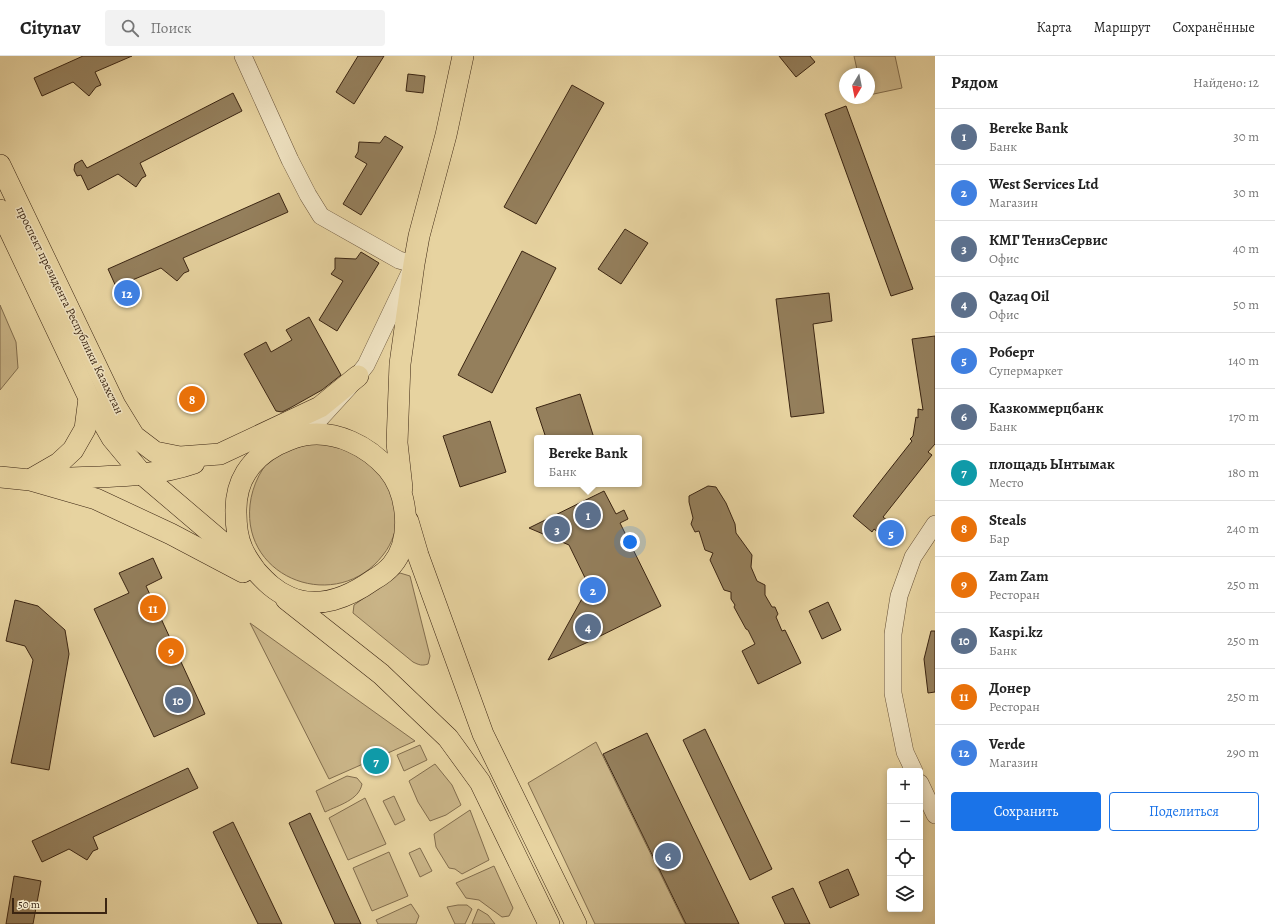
<!DOCTYPE html>
<html lang="ru">
<meta charset="utf-8">
<style>
body{margin:0;font-family:Alegreya,serif;background:#f2f2f2;color:#222}
.controls{position:absolute;right:12px;bottom:12px;display:grid;overflow:hidden;border-radius:4px;box-shadow:0 2px 6px #0003}
.controls button{width:36px;height:36px;display:grid;place-items:center;padding:0;border:0;border-bottom:1px solid #e0e0e0;background:#fff;color:#222;font:20px sans-serif}
.compass{position:absolute;left:839px;top:12px;width:36px;height:36px;border-radius:50%;background:#fff;box-shadow:0 2px 6px #0003;rotate:190deg}
.scale{position:absolute;left:12px;bottom:10px;width:95px;box-sizing:border-box;padding-left:4px;border:2px solid #3b2512;border-top:0;font-size:11px;line-height:14px;white-space:nowrap;color:#3b2512;-webkit-text-stroke:3px #efe2c1;paint-order:stroke}
.you{position:absolute;left:630px;top:486px;width:14px;height:14px;margin:-10px;border:3px solid #fff;border-radius:50%;background:#1a73e8;box-shadow:0 0 0 6px #1a73e833}
.badge{display:grid;place-items:center;width:26px;height:26px;border-radius:50%;background:#1a73e8;color:#fff;font-size:13px;font-weight:700}
.pin{position:absolute;translate:-50% -50%;border:2px solid #fff;box-shadow:0 1px 4px #0006}
.popup{position:absolute;left:534px;top:379px;width:108px;height:52px;box-sizing:border-box;display:grid;place-content:center;border-radius:4px;background:#fff;filter:drop-shadow(0 1px 3px #0005);font-size:13px;white-space:nowrap;color:#767676}
.popup b{font-size:15px;color:#222}
.popup::after{content:'';position:absolute;left:50%;top:100%;margin-left:-8px;border:8px solid transparent;border-top-color:#fff}
.list{margin:0;padding:0;list-style:none}
h2{display:flex;justify-content:space-between;align-items:center;height:52px;margin:0;padding:0 16px;font-size:17px}
h2 small{font-size:13px;font-weight:400;color:#767676}
.list li{display:grid;grid-template-columns:26px 1fr auto;gap:12px;align-items:center;box-sizing:border-box;height:56px;padding:0 16px;border-top:1px solid #e0e0e0}
.list b{display:block;font-size:15px;white-space:nowrap}
.list p{margin:0;font-size:13px;white-space:nowrap;color:#767676}
.list em{font-size:13px;font-style:normal;color:#767676}
.actions{display:flex;gap:8px;padding:12px 16px}
.actions a{flex:1;padding:9px 0;border:1px solid #1a73e8;border-radius:4px;text-align:center;font-size:14px;color:#1a73e8}
.actions .main{background:#1a73e8;color:#fff}
.icon{flex:none;width:22px;height:22px;fill:none;stroke:currentColor;stroke-width:2;stroke-linecap:round;stroke-linejoin:round}
.map{position:relative;flex:none;width:935px;height:868px;overflow:hidden}
header{display:flex;align-items:center;gap:24px;box-sizing:border-box;height:56px;padding:0 20px;background:#fff;border-bottom:1px solid #e0e0e0}
header strong{font-size:19px}
nav{display:flex;gap:22px;margin-inline-start:auto;font-size:14px}
.search{width:280px;height:36px;background:#f2f2f2;display:flex;align-items:center;gap:10px;box-sizing:border-box;padding:0 14px;border-radius:4px;color:#767676;font-size:15px}
main{display:flex}
aside{flex:1;background:#fff}
.map>svg:first-child{display:block}
</style>
<header>
<strong>Citynav</strong>
<div class="search"><svg class="icon" aria-label="search" viewBox="0 0 24 24"><circle cx="10" cy="10" r="6"/><path d="M15 15l6 6"/></svg>Поиск</div>
<nav><a>Карта</a><a>Маршрут</a><a>Сохранённые</a></nav>
</header>
<main>
<div class="map">
<svg width="935" height="868" viewBox="0 0 935 868">
<rect width="100%" height="100%" fill="#e7d3a0"/>
<filter id="stains"><feTurbulence type="fractalNoise" baseFrequency=".005" numOctaves="4"/><feColorMatrix values="0 0 0 0 .2 0 0 0 0 .09 0 0 0 0 .02 0 0 0 .5 -.17"/></filter>
<radialGradient id="worn" r=".72"><stop offset=".6" stop-color="#630" stop-opacity="0"/><stop offset="1" stop-color="#630" stop-opacity=".3"/></radialGradient>
<g fill="#cab588" stroke="#826d4d">
<polygon points="854,0 895,0 902,32 869,39 869,18 858,18"/>
<polygon points="0,249 16,286 18,312 0,334"/>
<path d="M328 382 386 416C388 426 397 448 397 457 398 471 392 488 383 499 338 558 242 524 250 449 252 430 262 408 278 397 282 395 288 394 293 393 304 389 316 386 328 382Z"/>
<path d="M400 517 410 520 430 600 428 608C422 610 419 609 413 606L353 557 354 549Z"/>
<polygon points="250,567 415,685 329,723"/>
<polygon points="596,686 685,868 595,868 528,727"/>
<polygon points="420,689 427,704 404,715 397,699"/>
<polygon points="435,708 452,729 461,749 446,759 430,765 418,746 409,725"/>
<path d="M347 720 357 722 362 728C359 744 339 749 325 756L316 735Z"/>
<polygon points="394,740 405,764 395,769 383,745"/>
<polygon points="365,742 386,788 348,804 329,762"/>
<polygon points="470,754 489,804 462,818 455,813 449,812 436,791 434,778"/>
<polygon points="420,792 432,815 420,821 409,797"/>
<polygon points="389,796 408,840 372,855 353,812"/>
<polygon points="494,810 513,852 509,860 502,861 479,844 466,842 456,827"/>
<polygon points="411,848 419,860 416,868 378,868 376,864"/>
<polygon points="458,849 467,849 472,853 465,868 455,868 447,851"/>
<polygon points="478,853 488,859 495,868 472,868"/>
</g>
<g fill="#947f5c" stroke="#3b2512">
<polygon points="83,0 132,0 95,16 101,29 96,31 89,40 73,26 42,40 34,22"/>
<polygon points="358,0 384,0 354,48 336,36"/>
<polygon points="779,0 810,0 815,6 796,21"/>
<polygon points="408,18 425,20 423,37 406,35"/>
<polygon points="572,29 604,47 536,168 504,151"/>
<polygon points="233,37 242,55 140,107 146,120 142,122 136,131 118,118 88,134 81,119 77,120 74,114 75,108 82,104 87,112"/>
<polygon points="846,50 913,233 891,240 825,58"/>
<polygon points="385,80 403,91 361,159 343,148 367,108 355,101 358,96 359,86 380,87"/>
<polygon points="279,137 288,156 183,202 189,215 184,217 177,225 161,212 130,225 136,238 122,244 108,213"/>
<polygon points="625,173 648,187 621,228 598,213"/>
<polygon points="522,195 556,212 492,337 458,319"/>
<polygon points="361,196 379,207 337,275 319,264 343,225 331,218 335,213 335,202 356,203"/>
<polygon points="829,237 832,265 813,268 824,357 791,361 776,243"/>
<polygon points="309,261 341,319 322,334 290,352 282,356 276,355 244,298 266,286 271,296 292,284 286,274"/>
<polygon points="935,280 935,388 928,396 932,399 883,461 902,476 893,488 874,473 872,476 853,460 912,385 910,383 913,380 916,361 918,362 918,353 923,354 912,283"/>
<polygon points="580,338 594,382 546,382 536,352"/>
<polygon points="490,365 506,416 460,431 443,380"/>
<polygon points="708,430 716,431 726,447 735,468 736,477 752,499 751,511 757,525 765,529 765,539 772,551 775,551 778,558 776,561 782,575 785,574 801,607 758,628 742,595 755,588 748,574 746,573 734,551 735,549 731,543 731,536 724,534 710,504 713,497 705,494 699,475 695,476 691,468 693,462 689,446 689,440"/>
<polygon points="604,435 616,458 624,454 628,463 620,467 661,550 586,587 548,604 589,530 569,489 529,472"/>
<polygon points="153,502 162,522 146,530 205,658 154,681 94,553 129,537 119,517"/>
<polygon points="15,544 38,550 65,574 69,598 49,714 11,707 33,604 25,590 6,585"/>
<polygon points="828,546 841,574 822,583 809,555"/>
<polygon points="931,575 935,575 935,636 928,637 924,603"/>
<polygon points="705,673 772,813 750,824 683,684"/>
<polygon points="647,677 739,868 686,868 603,698"/>
<polygon points="188,712 198,732 93,781 98,793 93,795 87,804 69,793 42,806 32,785"/>
<polygon points="310,757 361,868 335,868 289,767"/>
<polygon points="233,766 282,868 258,868 213,776"/>
<polygon points="848,813 859,839 830,852 819,826"/>
<polygon points="14,820 41,825 33,868 6,868"/>
<polygon points="793,832 810,868 785,868 772,841"/>
</g>
<g fill="none" stroke-linecap="round" stroke-linejoin="round">
<g stroke="#665036" stroke-width="18">
<g id="minor">
<polyline points="243,0 290,104 308,139 321,160 399,204 414,208 366,309 348,332 306,378"/>
<polyline points="914,715 905,696 893,637 893,578 899,540 913,501 935,468"/>
<polyline points="920,727 935,759"/>
</g>
</g>
<g stroke="#3b2512" stroke-width="22">
<g id="major">
<polyline points="0,109 115,349 134,380 155,396 180,401 220,398 320,351 358,320"/>
<path d="M0 154 89 342 112 382 142 418 256 515C266 526 275 535 289 541 318 554 349 541 373 524 380 520 387 515 392 509 413 484 408 437 388 413 368 390 336 374 305 379 295 380 286 385 277 389 250 403 235 426 236 457 236 469 237 481 242 492 245 500 251 508 256 515"/>
<polyline points="0,421 30,424 96,443 171,478 243,516"/>
<polyline points="33,422 59,407 73,394 85,373 89,342"/>
<path d="M47 423C95 420 148 423 194 407"/>
<polyline points="402,432 397,387 400,308 414,208 419,180 446,79 463,0"/>
<polyline points="408,465 418,499 483,678 576,868"/>
<polyline points="286,543 381,618 448,682 480,726 549,868"/>
</g>
</g>
<use href="#minor" stroke="#efe2c1" stroke-width="17"/>
<use href="#major" stroke="#e7d3a0" stroke-width="21"/>
</g>
<g text-anchor="middle" dominant-baseline="central" stroke-width="3" stroke-linejoin="round" paint-order="stroke">
<g font-size="12" fill="#3b2512" stroke="#efe2c1">
<text transform="translate(70 254) rotate(64)">проспект президента Республики Казахстан</text>
</g>
</g>
<rect width="100%" height="100%" filter="url(#stains)"/>
<rect width="100%" height="100%" fill="url(#worn)"/>
</svg>
<div class="controls">
<button>+</button>
<button>−</button>
<button><svg class="icon" aria-label="locate" viewBox="0 0 24 24"><circle cx="12" cy="12" r="6"/><path d="M12 2v4M12 18v4M2 12h4M18 12h4"/></svg></button>
<button><svg class="icon" aria-label="layers" viewBox="0 0 24 24"><path d="M12 4l9 5-9 5-9-5zM3 14l9 5 9-5"/></svg></button>
</div>
<svg class="compass" viewBox="-18 -18 36 36"><path d="M0-13l5 13h-10z" fill="#e53935"/><path d="M0 13l5-13h-10z" fill="#767676"/></svg>
<div class="scale">50 m</div>
<div class="you"></div>
<div class="pin badge" style="left:588px;top:459px;background:#5c6f8a">1</div>
<div class="popup"><b>Bereke Bank</b>Банк</div>
<div class="pin badge" style="left:593px;top:534px;background:#3f7fe0">2</div>
<div class="pin badge" style="left:557px;top:473px;background:#5c6f8a">3</div>
<div class="pin badge" style="left:588px;top:571px;background:#5c6f8a">4</div>
<div class="pin badge" style="left:891px;top:477px;background:#3f7fe0">5</div>
<div class="pin badge" style="left:668px;top:800px;background:#5c6f8a">6</div>
<div class="pin badge" style="left:376px;top:705px;background:#0f9aa8">7</div>
<div class="pin badge" style="left:192px;top:343px;background:#e8710a">8</div>
<div class="pin badge" style="left:171px;top:595px;background:#e8710a">9</div>
<div class="pin badge" style="left:178px;top:644px;background:#5c6f8a">10</div>
<div class="pin badge" style="left:153px;top:552px;background:#e8710a">11</div>
<div class="pin badge" style="left:127px;top:237px;background:#3f7fe0">12</div>
</div>
<aside>
<h2>Рядом<small>Найдено: 12</small></h2>
<ul class="list">
<li><span class="badge" style="background:#5c6f8a">1</span><div><b>Bereke Bank</b><p>Банк</p></div><em>30 m</em></li>
<li><span class="badge" style="background:#3f7fe0">2</span><div><b>West Services Ltd</b><p>Магазин</p></div><em>30 m</em></li>
<li><span class="badge" style="background:#5c6f8a">3</span><div><b>КМГ ТенизСервис</b><p>Офис</p></div><em>40 m</em></li>
<li><span class="badge" style="background:#5c6f8a">4</span><div><b>Qazaq Oil</b><p>Офис</p></div><em>50 m</em></li>
<li><span class="badge" style="background:#3f7fe0">5</span><div><b>Роберт</b><p>Супермаркет</p></div><em>140 m</em></li>
<li><span class="badge" style="background:#5c6f8a">6</span><div><b>Казкоммерцбанк</b><p>Банк</p></div><em>170 m</em></li>
<li><span class="badge" style="background:#0f9aa8">7</span><div><b>площадь Ынтымак</b><p>Место</p></div><em>180 m</em></li>
<li><span class="badge" style="background:#e8710a">8</span><div><b>Steals</b><p>Бар</p></div><em>240 m</em></li>
<li><span class="badge" style="background:#e8710a">9</span><div><b>Zam Zam</b><p>Ресторан</p></div><em>250 m</em></li>
<li><span class="badge" style="background:#5c6f8a">10</span><div><b>Kaspi.kz</b><p>Банк</p></div><em>250 m</em></li>
<li><span class="badge" style="background:#e8710a">11</span><div><b>Донер</b><p>Ресторан</p></div><em>250 m</em></li>
<li><span class="badge" style="background:#3f7fe0">12</span><div><b>Verde</b><p>Магазин</p></div><em>290 m</em></li>
</ul>
<div class="actions"><a class="main">Сохранить</a><a>Поделиться</a></div>
</aside>
</main>
